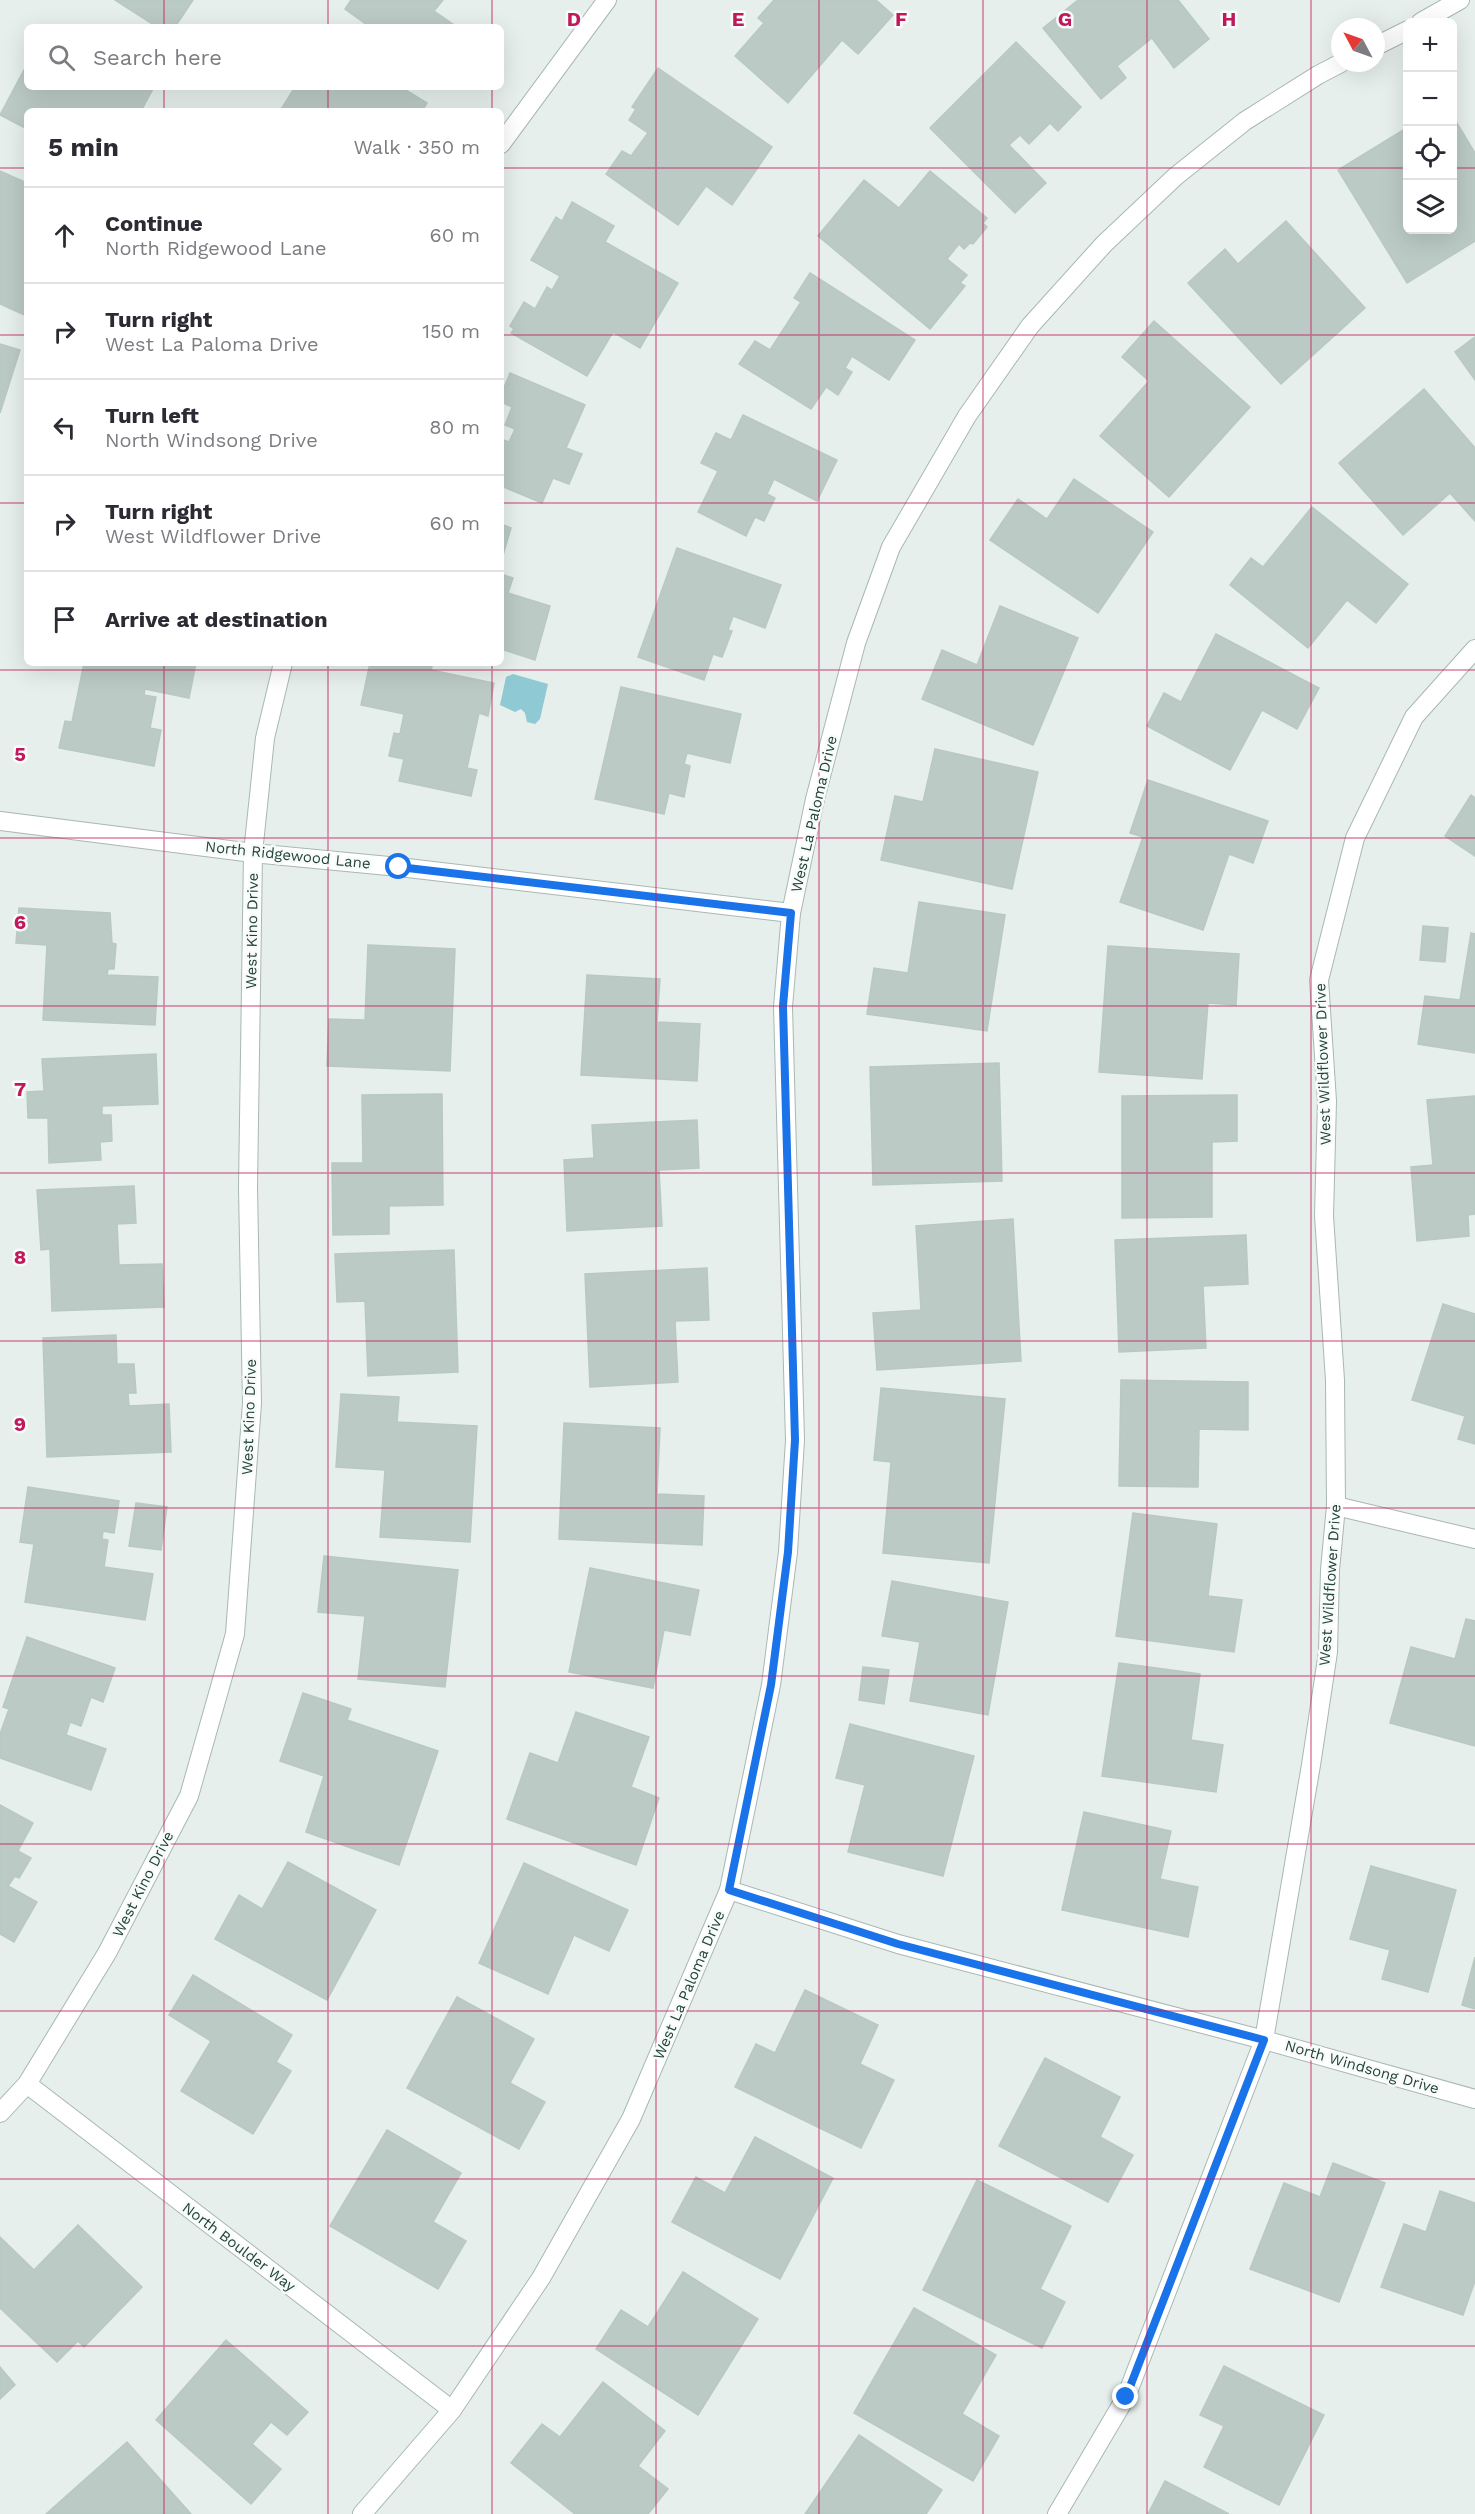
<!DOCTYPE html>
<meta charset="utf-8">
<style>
body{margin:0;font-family:"Work Sans",sans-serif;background:#f7f7f7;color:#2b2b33}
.controls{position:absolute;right:18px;top:18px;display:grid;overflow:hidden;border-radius:9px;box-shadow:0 6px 24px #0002}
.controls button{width:54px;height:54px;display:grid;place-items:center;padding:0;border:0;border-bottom:2px solid #e1e1e2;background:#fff;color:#2b2b33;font:30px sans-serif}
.compass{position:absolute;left:1331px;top:18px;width:54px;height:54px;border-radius:50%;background:#fff;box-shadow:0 6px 24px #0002;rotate:311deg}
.stop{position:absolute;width:18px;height:18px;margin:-14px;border:4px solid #1a73e8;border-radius:50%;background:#fff}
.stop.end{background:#1a73e8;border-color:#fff;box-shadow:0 2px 6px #0008}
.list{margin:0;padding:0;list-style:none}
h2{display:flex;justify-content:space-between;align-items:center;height:78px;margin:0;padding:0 24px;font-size:26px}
h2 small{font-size:20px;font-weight:400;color:#7c7c81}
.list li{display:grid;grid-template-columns:39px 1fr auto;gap:18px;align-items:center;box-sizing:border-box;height:96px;padding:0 24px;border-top:2px solid #e1e1e2}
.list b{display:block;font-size:22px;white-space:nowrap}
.list p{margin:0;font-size:20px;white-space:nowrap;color:#7c7c81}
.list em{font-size:20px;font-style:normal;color:#7c7c81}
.icon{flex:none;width:33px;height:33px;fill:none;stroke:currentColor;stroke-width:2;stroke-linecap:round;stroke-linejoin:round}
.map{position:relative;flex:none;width:1475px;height:2514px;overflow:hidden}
.search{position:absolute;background:#fff;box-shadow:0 6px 24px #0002;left:24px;top:24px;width:480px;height:66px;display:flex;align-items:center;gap:15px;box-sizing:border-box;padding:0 21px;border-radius:9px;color:#7c7c81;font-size:22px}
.panel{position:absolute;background:#fff;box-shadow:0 6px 24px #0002;left:24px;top:108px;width:480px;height:558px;border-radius:9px}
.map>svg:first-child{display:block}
</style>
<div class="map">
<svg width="1475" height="2514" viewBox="0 0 1475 2514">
<rect width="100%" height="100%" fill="#e6efeb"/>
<polygon fill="#8ec9d4" points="513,674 548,684 540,719 535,724 527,722 525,713 521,709 515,712 500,705 506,677"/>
<g fill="#bbcac4" stroke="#b8c9c2" stroke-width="1.5">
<polygon points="115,0 193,0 175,27 157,27"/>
<polygon points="351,0 443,0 434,11 457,27 370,27 345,9"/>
<polygon points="774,0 876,0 893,15 858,54 842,40 788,103 735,56 764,23 758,18"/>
<polygon points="1078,0 1178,0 1209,39 1174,68 1152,38 1117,66 1126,78 1101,99 1043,28"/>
<polygon points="1016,42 1081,107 1058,131 1050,123 1029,144 1020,135 1009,145 1046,183 1015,213 930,128"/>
<polygon points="658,68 772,147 732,205 706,186 678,225 606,174 622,151 631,156 648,133 629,120 636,109 632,107"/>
<polygon points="24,70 27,71 27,87 56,87 62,90 63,87 154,87 141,111 27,111 27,129 0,115"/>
<polygon points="295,87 401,87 427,103 422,111 280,111"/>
<polygon points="1452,115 1475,153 1475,241 1407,283 1338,170 1408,127 1408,230 1452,230"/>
<polygon points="0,171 27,183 27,316 0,304"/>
<polygon points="930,171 987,218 983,223 987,227 973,244 970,243 964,249 959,244 947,259 967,275 960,283 965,286 930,329 818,236 864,180 899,208"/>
<polygon points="572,202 614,226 605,242 678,283 640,348 613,332 587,376 511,333 514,329 510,326 524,302 535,309 547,287 552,290 560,276 531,260 556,217 562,221"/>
<polygon points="1286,221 1365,308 1281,384 1188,283 1225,249 1238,264"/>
<polygon points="810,273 915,340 889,380 852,356 845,368 852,372 838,395 826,387 811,409 739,364 755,341 770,350 801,302 794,298"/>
<polygon points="1154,321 1250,407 1169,497 1100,436 1149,381 1122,357"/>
<polygon points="1475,337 1475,380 1455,352"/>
<polygon points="0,344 20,350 0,413"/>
<polygon points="510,373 585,405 566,448 582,454 569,484 553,478 542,503 501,486 501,439 509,442 515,429 505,425 512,407 501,402 501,395"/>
<polygon points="1424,389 1475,448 1475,521 1450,493 1403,535 1339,463"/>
<polygon points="743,415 837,460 817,501 774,479 767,494 775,498 764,521 755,517 746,536 698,512 718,471 701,463 716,433 731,440"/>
<polygon points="1074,479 1153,532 1098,613 990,540 1018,499 1047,519"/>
<polygon points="1312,507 1408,584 1376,623 1347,600 1308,648 1230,585 1251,558 1263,567"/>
<polygon points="501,524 511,528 501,562"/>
<polygon points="677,548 781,585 765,628 733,616 728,630 732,631 722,657 713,654 704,680 638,657"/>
<polygon points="501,574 513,578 508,593 550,606 535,660 501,649"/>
<polygon points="1000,606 1078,638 1033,745 922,699 942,650 977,665"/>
<polygon points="1216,634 1319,688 1297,729 1262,710 1230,770 1147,726 1164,693 1181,702"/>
<polygon points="84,663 196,663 189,698 145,689 144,695 156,697 150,728 161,730 154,766 59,748 65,721 72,722"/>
<polygon points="370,663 433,663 431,670 494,683 488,716 479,713 467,768 477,770 471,796 399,781 404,759 389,756 394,733 400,734 404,714 361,705"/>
<polygon points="621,687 741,714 730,763 687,753 684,764 690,766 684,797 669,793 664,814 595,799"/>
<polygon points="935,749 1038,772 1012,889 881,860 895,796 923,802"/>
<polygon points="1148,780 1268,821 1253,863 1229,854 1203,930 1120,902 1143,837 1130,833"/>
<polygon points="1471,795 1475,798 1475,856 1445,836"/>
<polygon points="919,902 1005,915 987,1031 867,1014 874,968 908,973"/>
<polygon points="19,908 110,913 112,943 116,944 114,969 108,969 107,975 158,977 155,1025 43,1020 47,945 16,943"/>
<polygon points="1423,926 1448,928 1445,962 1420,960"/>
<polygon points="1471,933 1475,934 1475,1053 1418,1044 1425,996 1460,1000"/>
<polygon points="368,945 455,949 450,1071 327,1066 329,1019 365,1020"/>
<polygon points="1108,946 1239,954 1236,1005 1208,1003 1202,1079 1099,1072"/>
<polygon points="587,975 660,979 657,1022 700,1024 697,1081 581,1075"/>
<polygon points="156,1054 158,1104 102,1106 102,1115 111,1115 112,1141 100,1142 101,1160 49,1163 48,1118 28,1118 27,1092 44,1091 42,1059"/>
<polygon points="999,1063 1002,1181 873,1185 870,1067"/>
<polygon points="442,1094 443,1205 389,1206 389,1234 333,1235 332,1163 363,1163 362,1095"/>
<polygon points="1237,1095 1237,1141 1212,1142 1212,1217 1122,1218 1122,1096"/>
<polygon points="1475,1096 1475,1214 1468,1215 1469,1236 1417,1241 1411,1167 1433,1165 1427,1100"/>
<polygon points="697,1120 699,1168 659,1170 662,1226 567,1231 564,1160 594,1158 592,1125"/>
<polygon points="134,1186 136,1223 117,1224 119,1265 162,1264 164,1307 52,1311 50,1249 41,1250 37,1190"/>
<polygon points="1013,1219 1021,1361 877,1370 873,1313 921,1310 916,1226"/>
<polygon points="1246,1235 1248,1284 1203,1286 1206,1348 1119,1352 1115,1240"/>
<polygon points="454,1250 458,1372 368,1376 365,1301 337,1302 335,1254"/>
<polygon points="707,1268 709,1320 675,1321 678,1382 590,1387 585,1274"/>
<polygon points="1443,1304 1475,1314 1475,1444 1458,1439 1465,1416 1412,1400"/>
<polygon points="116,1335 117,1364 134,1364 136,1393 128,1393 129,1406 169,1404 171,1452 47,1457 43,1338"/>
<polygon points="1121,1380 1248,1382 1248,1430 1199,1429 1198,1487 1119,1486"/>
<polygon points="881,1388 1005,1399 989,1563 883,1553 891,1462 874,1460"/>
<polygon points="341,1394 399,1397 397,1422 477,1426 470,1542 380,1537 385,1470 336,1467"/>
<polygon points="564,1423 660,1428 657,1494 704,1496 702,1545 559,1539"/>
<polygon points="28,1487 119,1501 114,1533 103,1531 102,1539 108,1540 104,1567 153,1574 145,1620 25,1602 34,1544 20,1542"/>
<polygon points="136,1503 167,1507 161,1550 129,1546"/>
<polygon points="1133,1513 1217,1524 1208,1596 1242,1600 1234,1652 1116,1636"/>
<polygon points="324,1556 458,1570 445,1687 358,1679 365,1616 318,1612"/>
<polygon points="590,1568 699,1590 690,1635 664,1630 653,1688 569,1672"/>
<polygon points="892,1581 1008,1602 988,1715 910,1701 920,1642 882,1636"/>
<polygon points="1466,1619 1475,1621 1475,1746 1390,1723 1411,1647 1455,1659"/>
<polygon points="27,1637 115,1668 103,1702 91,1697 81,1726 70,1722 66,1735 106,1749 91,1790 0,1758 0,1734 9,1709 3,1707"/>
<polygon points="1119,1663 1200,1674 1191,1740 1223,1745 1216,1792 1102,1776"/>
<polygon points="863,1667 889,1670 884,1704 859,1700"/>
<polygon points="303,1693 351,1709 347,1720 438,1751 399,1865 306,1832 324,1776 280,1761"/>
<polygon points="576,1712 649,1737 631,1787 659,1798 636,1865 507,1819 530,1753 558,1763"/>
<polygon points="850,1724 974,1756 943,1876 848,1852 865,1785 836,1778"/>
<polygon points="0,1805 33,1823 18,1851 31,1858 19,1878 15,1876 8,1886 37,1902 14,1942 0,1934"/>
<polygon points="1084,1812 1171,1831 1160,1879 1198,1887 1188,1937 1062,1910"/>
<polygon points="288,1862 376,1910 327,2000 215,1939 239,1895 262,1909"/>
<polygon points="524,1863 628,1910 609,1951 574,1935 548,1994 479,1963"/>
<polygon points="1371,1866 1456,1890 1428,1992 1382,1979 1390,1950 1350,1939"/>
<polygon points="1475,1957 1475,2009 1462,2005"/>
<polygon points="193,1975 292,2035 276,2062 291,2071 253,2134 181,2091 211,2041 169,2015"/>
<polygon points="805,1990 878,2025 860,2064 894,2080 861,2148 735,2087 756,2044 775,2053"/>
<polygon points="457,1997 534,2039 510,2083 545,2102 519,2149 407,2088"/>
<polygon points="1045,2058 1120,2097 1100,2137 1133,2155 1108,2202 999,2146"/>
<polygon points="387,2130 461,2173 433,2222 466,2241 438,2289 330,2226"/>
<polygon points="755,2137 833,2178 780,2279 672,2222 696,2177 725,2193"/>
<polygon points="1333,2163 1385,2183 1339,2302 1250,2269 1284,2183 1320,2197"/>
<polygon points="977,2180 1071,2226 1040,2289 1065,2302 1042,2348 923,2290"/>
<polygon points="1440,2191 1475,2203 1475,2281 1463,2315 1381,2287 1404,2224 1426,2232"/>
<polygon points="78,2225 142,2287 84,2347 78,2341 57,2362 0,2308 0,2237 34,2270"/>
<polygon points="683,2272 758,2319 698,2415 596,2349 621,2310 648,2327"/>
<polygon points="914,2308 996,2355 962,2414 999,2436 973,2481 854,2413"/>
<polygon points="226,2340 308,2412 287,2435 271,2422 252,2444 281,2469 251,2504 156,2420"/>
<polygon points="1224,2366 1324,2415 1279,2505 1204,2467 1224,2426 1200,2415"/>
<polygon points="0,2367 15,2385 0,2399"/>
<polygon points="603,2382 665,2431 638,2466 668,2489 648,2514 575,2514 511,2463 542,2424 560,2437"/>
<polygon points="859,2435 942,2490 926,2514 805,2514"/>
<polygon points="127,2442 191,2514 46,2514"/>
<polygon points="1165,2481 1229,2514 1148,2514"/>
</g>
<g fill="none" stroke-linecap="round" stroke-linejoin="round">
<g stroke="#a8b8b2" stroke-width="20">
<g id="minor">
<polyline points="1421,22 1460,0"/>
<polyline points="1376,46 1408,30"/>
<polyline points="501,144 607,0"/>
<polyline points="0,821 253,853 399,867 791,913"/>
<polyline points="1336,1506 1475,1539"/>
<polyline points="729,1890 898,1944 1264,2040 1475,2099"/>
<polyline points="27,2084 452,2410"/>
<polyline points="0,2113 27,2084 107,1953 189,1796 235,1634 252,1403 248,1187 253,853 265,738 283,663"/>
<polyline points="362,2514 452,2410 541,2278 631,2119 729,1890 771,1685 788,1552 795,1440 783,1007 791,913 815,799 856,643 891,547 967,416 1030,326 1104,244 1176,176 1245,121 1318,75 1341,63"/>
<polyline points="1057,2514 1126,2397 1264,2040 1311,1765 1328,1652 1330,1570 1336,1506 1335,1380 1324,1216 1327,1101 1319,980 1355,838 1414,717 1475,649"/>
</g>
</g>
<use href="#minor" stroke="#fff" stroke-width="18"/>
</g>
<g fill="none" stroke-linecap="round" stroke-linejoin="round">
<polyline stroke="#1a73e8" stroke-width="8" points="399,867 791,913 783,1006 795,1440 788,1552 771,1685 729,1890 898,1944 1264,2040 1126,2397"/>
</g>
<path fill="none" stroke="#c2185b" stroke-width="1.5" stroke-opacity="0.55" d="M164 0V27M328 0V27M492 0V27M656 0V2514M819 0V2514M983 0V2514M1147 0V2514M1311 0V2514M164 87V111M328 87V111M492 87V111M0 168H27M501 168H1408M1452 168H1475M0 335H27M501 335H1475M0 503H27M501 503H1475M164 663V2514M328 663V2514M492 663V2514M0 670H1475M0 838H1475M0 1006H1475M0 1173H1475M0 1341H1475M0 1508H1475M0 1676H1475M0 1844H1475M0 2011H1475M0 2179H1475M0 2346H1475"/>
<g text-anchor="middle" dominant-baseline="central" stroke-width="5" stroke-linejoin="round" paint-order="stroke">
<g font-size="15" fill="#24423a" stroke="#f7fbf9">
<text transform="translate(814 814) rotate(-77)">West La Paloma Drive</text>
<text transform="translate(288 855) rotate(6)">North Ridgewood Lane</text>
<text transform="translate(252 931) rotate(-89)">West Kino Drive</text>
<text transform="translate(1323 1064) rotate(-92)">West Wildflower Drive</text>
<text transform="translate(249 1417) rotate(-88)">West Kino Drive</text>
<text transform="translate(1330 1585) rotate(-86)">West Wildflower Drive</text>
<text transform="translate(143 1884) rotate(-63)">West Kino Drive</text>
<text transform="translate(689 1985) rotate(-67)">West La Paloma Drive</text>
<text transform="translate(1362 2067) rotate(16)">North Windsong Drive</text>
<text transform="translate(239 2247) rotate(37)">North Boulder Way</text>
</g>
</g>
<g font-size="20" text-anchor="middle" font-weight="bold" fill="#c2185b" stroke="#f7fbf9" stroke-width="5" stroke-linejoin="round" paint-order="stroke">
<text x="574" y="26">D</text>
<text x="738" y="26">E</text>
<text x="901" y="26">F</text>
<text x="1065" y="26">G</text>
<text x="1229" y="26">H</text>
<text x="20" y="761">5</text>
<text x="20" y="929">6</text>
<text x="20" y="1096">7</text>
<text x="20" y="1264">8</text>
<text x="20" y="1431">9</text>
</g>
</svg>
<div class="controls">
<button>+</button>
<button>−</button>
<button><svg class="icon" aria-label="locate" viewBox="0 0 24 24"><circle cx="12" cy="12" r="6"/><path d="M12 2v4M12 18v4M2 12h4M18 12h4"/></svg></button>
<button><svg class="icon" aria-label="layers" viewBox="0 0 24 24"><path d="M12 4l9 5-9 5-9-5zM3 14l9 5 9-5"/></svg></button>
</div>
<svg class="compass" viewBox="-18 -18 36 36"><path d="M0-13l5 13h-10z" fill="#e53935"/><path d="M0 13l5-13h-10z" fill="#7c7c81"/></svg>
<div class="stop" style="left:399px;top:867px"></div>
<div class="stop end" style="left:1126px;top:2397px"></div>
<div class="search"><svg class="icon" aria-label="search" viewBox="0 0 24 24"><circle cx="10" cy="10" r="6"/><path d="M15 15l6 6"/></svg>Search here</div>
<section class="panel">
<h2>5 min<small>Walk · 350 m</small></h2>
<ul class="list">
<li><svg class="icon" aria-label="ahead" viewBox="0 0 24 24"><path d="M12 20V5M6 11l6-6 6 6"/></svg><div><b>Continue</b><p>North Ridgewood Lane</p></div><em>60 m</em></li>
<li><svg class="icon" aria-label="right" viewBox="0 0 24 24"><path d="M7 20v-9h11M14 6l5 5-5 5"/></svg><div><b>Turn right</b><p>West La Paloma Drive</p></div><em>150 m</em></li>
<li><svg class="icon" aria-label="left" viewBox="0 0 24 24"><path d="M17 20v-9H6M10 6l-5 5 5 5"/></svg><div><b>Turn left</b><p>North Windsong Drive</p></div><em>80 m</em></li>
<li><svg class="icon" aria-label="right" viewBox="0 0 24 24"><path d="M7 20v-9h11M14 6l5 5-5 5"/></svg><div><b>Turn right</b><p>West Wildflower Drive</p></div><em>60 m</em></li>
<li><svg class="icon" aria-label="arrive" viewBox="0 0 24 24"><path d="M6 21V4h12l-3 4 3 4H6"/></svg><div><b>Arrive at destination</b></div></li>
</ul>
</section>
</div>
